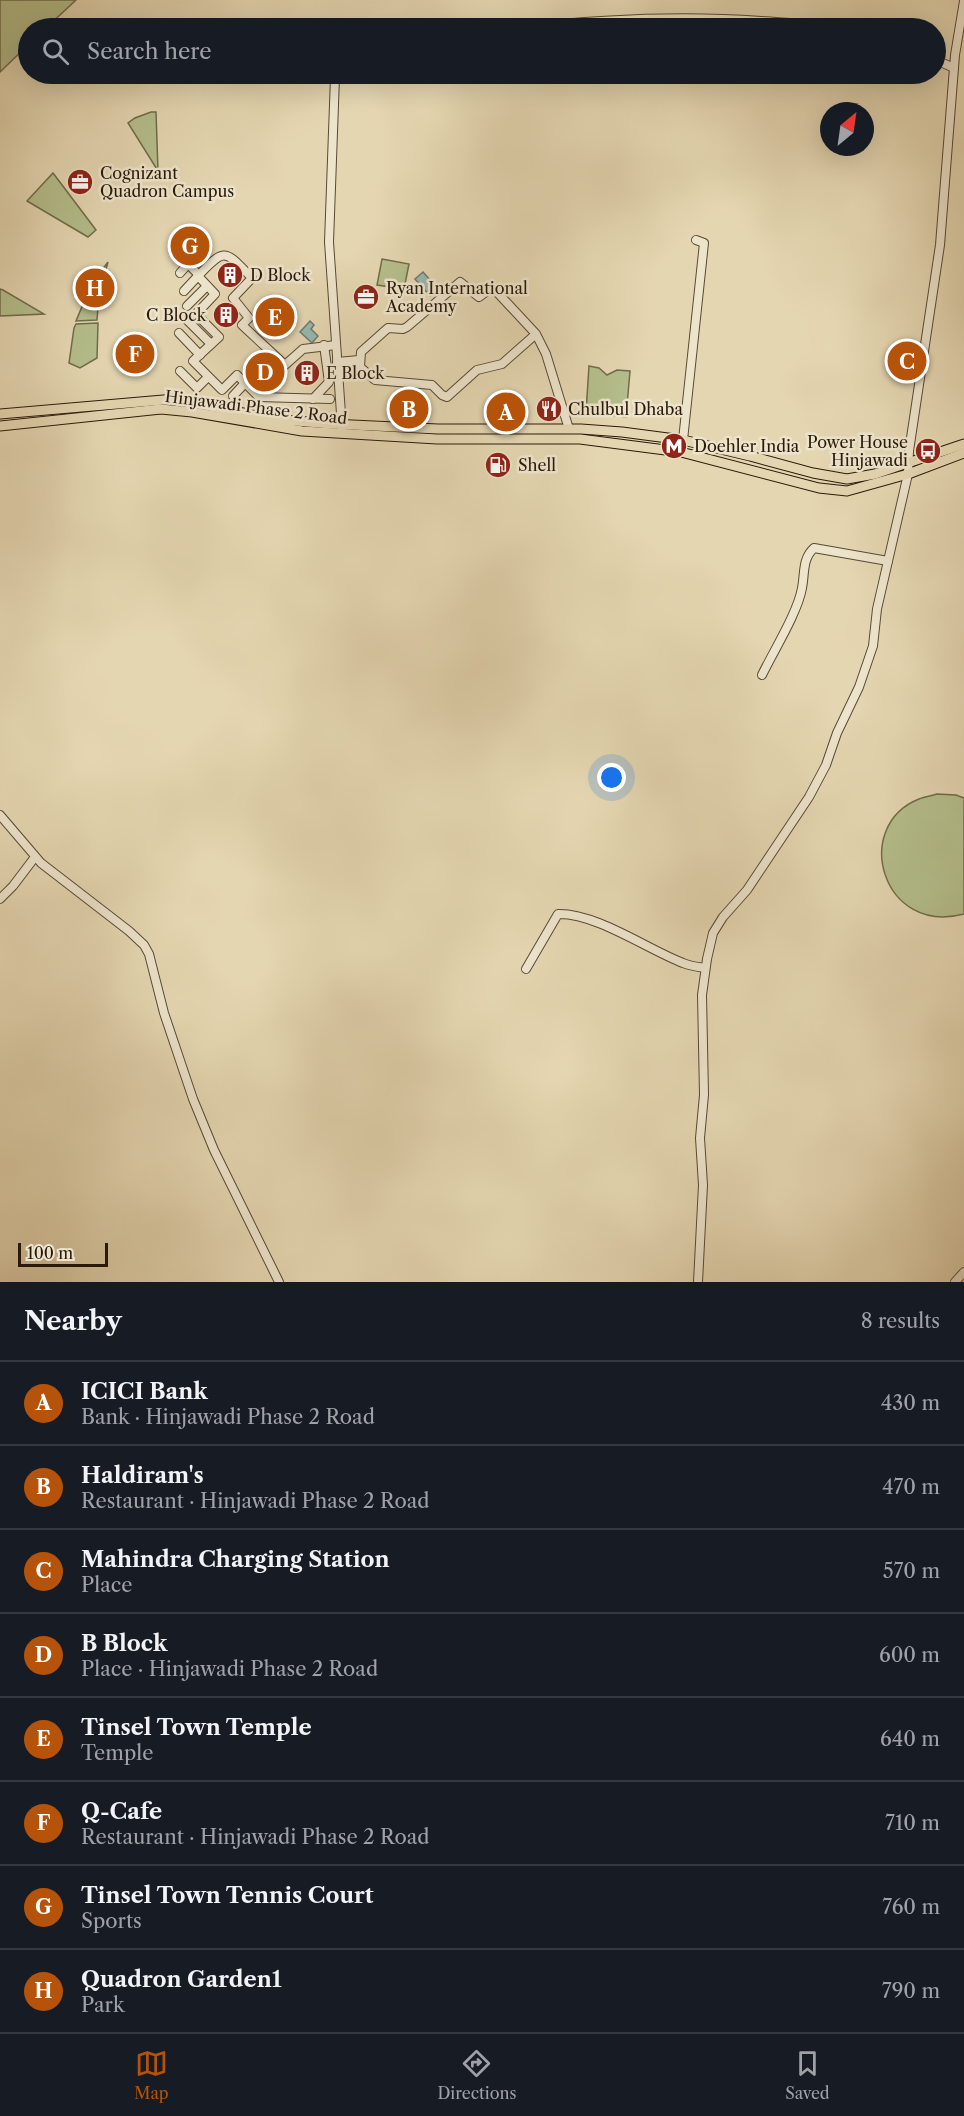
<!DOCTYPE html>
<meta charset="utf-8">
<style>
body{margin:0;font-family:"Libre Caslon Text",serif;background:#20242c;color:#f1f3f6}
.compass{position:absolute;left:820px;top:102px;width:54px;height:54px;border-radius:50%;background:#171b24;box-shadow:0 6px 24px #0002;rotate:29deg}
.scale{position:absolute;left:18px;bottom:15px;width:90px;box-sizing:border-box;padding-left:6px;border:3px solid #2b1a0a;border-top:0;font-size:16px;line-height:21px;white-space:nowrap;color:#2b1a0a;-webkit-text-stroke:4px #ede4cc;paint-order:stroke}
.you{position:absolute;left:612px;top:778px;width:21px;height:21px;margin:-15px;border:4px solid #fff;border-radius:50%;background:#1a73e8;box-shadow:0 0 0 9px #1a73e833}
.badge{display:grid;place-items:center;width:39px;height:39px;border-radius:50%;background:#b45309;color:#fff;font-size:20px;font-weight:700}
.pin{position:absolute;translate:-50% -50%;border:3px solid #fff;box-shadow:0 2px 6px #0006}
.list{margin:0;padding:0;list-style:none}
h2{display:flex;justify-content:space-between;align-items:center;height:78px;margin:0;padding:0 24px;font-size:26px}
h2 small{font-size:20px;font-weight:400;color:#9ea1a6}
.list li{display:grid;grid-template-columns:39px 1fr auto;gap:18px;align-items:center;box-sizing:border-box;height:84px;padding:0 24px;border-top:2px solid #363941}
.list b{display:block;font-size:22px;white-space:nowrap}
.list p{margin:0;font-size:20px;white-space:nowrap;color:#9ea1a6}
.list em{font-size:20px;font-style:normal;color:#9ea1a6}
.icon{flex:none;width:33px;height:33px;fill:none;stroke:currentColor;stroke-width:2;stroke-linecap:round;stroke-linejoin:round}
.map{position:relative;flex:none;width:964px;height:1282px;overflow:hidden}
.search{position:absolute;background:#171b24;box-shadow:0 6px 24px #0002;left:18px;right:18px;top:18px;height:66px;display:flex;align-items:center;gap:15px;box-sizing:border-box;padding:0 21px;border-radius:33px;color:#9ea1a6;font-size:22px}
.sheet{height:750px;background:#171b24}
nav{display:flex;justify-content:space-around;align-items:center;box-sizing:border-box;height:84px;border-top:2px solid #363941;background:#171b24;font-size:16px;color:#9ea1a6}
nav a{display:grid;justify-items:center;gap:3px}
nav .on{color:#b45309}
.map>svg:first-child{display:block}
</style>
<div class="map">
<svg width="964" height="1282" viewBox="0 0 964 1282">
<rect width="100%" height="100%" fill="#e4d6b1"/>
<filter id="stains"><feTurbulence type="fractalNoise" baseFrequency=".00333" numOctaves="4"/><feColorMatrix values="0 0 0 0 .2 0 0 0 0 .09 0 0 0 0 .02 0 0 0 .5 -.17"/></filter>
<radialGradient id="worn" r=".72"><stop offset=".6" stop-color="#630" stop-opacity="0"/><stop offset="1" stop-color="#630" stop-opacity=".3"/></radialGradient>
<g fill="#b4be8c" stroke="#706c4b" stroke-width="1.5">
<polygon points="0,0 76,0 46,28 28,28 28,45 0,72"/>
<polygon points="151,112 156,112 158,171 128,123 135,118"/>
<polygon points="53,173 96,230 88,237 27,201"/>
<polygon points="202,239 202,251 179,252 178,240"/>
<polygon points="382,259 409,264 404,289 377,285"/>
<polygon points="108,262 99,294 97,320 76,321 92,283"/>
<polygon points="0,289 3,290 44,314 0,316"/>
<polygon points="98,323 97,358 80,368 69,363 74,328 76,324"/>
<polygon points="589,366 599,368 607,375 617,370 630,371 626,417 586,412"/>
<path d="M937 794 956 795 964 798V914C882 936 851 826 919 799 924 797 931 796 937 794Z"/>
</g>
<g fill="#97b8b2" stroke="#6c796f" stroke-width="1.5">
<polygon points="423,272 438,289 430,296 415,279"/>
<polygon points="310,321 314,325 311,329 318,336 312,343 300,332"/>
</g>
<g fill="none" stroke-linecap="round" stroke-linejoin="round">
<g stroke="#594934" stroke-width="10">
<g id="minor">
<path d="M521 28C601 19 681 15 761 21 785 23 810 23 834 28"/>
<polyline points="936,60 954,68"/>
<polyline points="337,74 335,77 329,242 342,428"/>
<polyline points="180,273 188,264 199,275"/>
<polyline points="184,291 198,276"/>
<polyline points="187,306 207,286"/>
<polyline points="185,318 211,344"/>
<polyline points="179,333 200,355"/>
<polyline points="536,334 495,290 490,289 479,297 460,282 407,327 403,329 388,328 361,352 360,367 375,380 432,385 442,395 447,397 477,370 502,364 536,334 546,354 569,429"/>
<polyline points="337,362 359,360"/>
<polyline points="338,368 360,367"/>
<polyline points="180,371 197,388 208,377"/>
<polyline points="233,396 245,383"/>
<polyline points="313,399 329,382 324,345"/>
<path d="M330 399 259 397 237 375 222 390 193 361 219 337 196 314 215 294 198 276C226 246 225 251 252 278L233 298 249 318 242 325 285 365 303 349 336 345"/>
<polyline points="683,440 704,243 696,240"/>
<path d="M762 675C773 652 798 612 802 588 805 573 802 559 814 548L888 561"/>
<polyline points="0,815 41,863 129,931 144,945 149,954 164,1013 193,1099 214,1150 279,1282"/>
<polyline points="0,899 13,886 35,857"/>
<path d="M526 969 558 914C596 913 647 949 683 963 690 966 698 967 705 968"/>
<polyline points="698,1282 703,1185 700,1138 704,1095 702,995 707,959 713,933 723,917 747,890 809,797 826,765 837,733 859,687 873,646 877,609 908,474 909,451 940,245 955,55 964,1"/>
<polyline points="955,1282 964,1272"/>
</g>
</g>
<g stroke="#2b1a0a" stroke-width="11">
<g id="major">
<polyline points="0,414 175,399 272,419 331,424 438,429 581,429 622,432 683,440 750,456 813,473 847,479 875,474 964,444"/>
<polyline points="0,426 161,409 192,412 302,431 437,439 580,439 681,452 819,488 847,491 908,474 964,453"/>
</g>
</g>
<use href="#minor" stroke="#ede4cc" stroke-width="8"/>
<use href="#major" stroke="#e4d6b1" stroke-width="9"/>
</g>
<defs>
<g id="office-disc" transform="scale(1.35)"><circle r="9.5" fill="#8f2418" stroke="#ede4cc"/><path d="M-6-3h4V-5.5h4V-3h4V5H-6ZM-1-4.5V-3h2v-1.5ZM-6 0V1H6V0Z" fill="#fff"/></g>
<g id="building-disc" transform="scale(1.35)"><circle r="9.5" fill="#8f2418" stroke="#ede4cc"/><path d="M-4-6H4V6H1V3H-1V6H-4ZM-2.5-4.3h1.7v1.8h-1.7ZM.8-4.3h1.7v1.8H.8ZM-2.5-1h1.7V.8h-1.7ZM.8-1h1.7V.8H.8Z" fill="#fff"/></g>
<g id="restaurant-disc" transform="scale(1.35)"><circle r="9.5" fill="#8f2418" stroke="#ede4cc"/><path d="M-5-6h1v4h1v-4h1v4h1v-4h1v5L-1.5 .5V6h-2V.5L-5-1ZM5-6V6H3V1.5H1.5Q1.5-4 5-6Z" fill="#fff"/></g>
<g id="metro-disc" transform="scale(1.35)"><circle r="9.5" fill="#8f2418" stroke="#ede4cc"/><path d="M-5.5 5V-5H-3L0 0L3-5H5.5V5H3V-.5L0 4L-3-.5V5Z" fill="#fff"/></g>
<g id="bus-disc" transform="scale(1.35)"><circle r="9.5" fill="#8f2418" stroke="#ede4cc"/><path d="M-5-6H5V4H4V6H2V4H-2V6H-4V4H-5ZM-3.5-4V0h7V-4ZM-3.5 1.2v1.5H-2V1.2ZM2 1.2v1.5H3.5V1.2Z" fill="#fff"/></g>
<g id="fuel-disc" transform="scale(1.35)"><circle r="9.5" fill="#8f2418" stroke="#ede4cc"/><path d="M-5.5-6h7V0h2V4h1.3V-2.5L3-4.5l.8-.8L6-3V5H2.5V1h-1V6h-7ZM-4.2-4.7v3.2H.2V-4.7Z" fill="#fff"/></g>
</defs>
<g fill-rule="evenodd">
<use href="#office-disc" x="80" y="182"/>
<use href="#building-disc" x="230" y="275"/>
<use href="#office-disc" x="366" y="297"/>
<use href="#building-disc" x="226" y="315"/>
<use href="#building-disc" x="307" y="373"/>
<use href="#restaurant-disc" x="549" y="409"/>
<use href="#metro-disc" x="674" y="446"/>
<use href="#bus-disc" x="928" y="451"/>
<use href="#fuel-disc" x="498" y="465"/>
</g>
<g text-anchor="middle" dominant-baseline="central" stroke-width="5" stroke-linejoin="round" paint-order="stroke">
<g font-size="16" fill="#2b1a0a" stroke="#ede4cc" text-anchor="start">
<text x="100" y="173">Cognizant<tspan x="100" dy="18">Quadron Campus</tspan></text>
<text x="250" y="275">D Block</text>
<text x="386" y="288">Ryan International<tspan x="386" dy="18">Academy</tspan></text>
<text x="206" y="315" text-anchor="end">C Block</text>
<text x="326" y="373">E Block</text>
<text x="568" y="409">Chulbul Dhaba</text>
<text x="908" y="442" text-anchor="end">Power House<tspan x="908" dy="18">Hinjawadi</tspan></text>
<text x="694" y="446">Doehler India</text>
<text x="518" y="465">Shell</text>
</g>
<g font-size="16" fill="#2b1a0a" stroke="#ede4cc">
<text transform="translate(256 407) rotate(7)">Hinjawadi Phase 2 Road</text>
</g>
</g>
<rect width="100%" height="100%" filter="url(#stains)"/>
<rect width="100%" height="100%" fill="url(#worn)"/>
</svg>
<svg class="compass" viewBox="-18 -18 36 36"><path d="M0-13l5 13h-10z" fill="#e53935"/><path d="M0 13l5-13h-10z" fill="#9ea1a6"/></svg>
<div class="scale">100 m</div>
<div class="you"></div>
<div class="pin badge" style="left:506px;top:412px">A</div>
<div class="pin badge" style="left:409px;top:409px">B</div>
<div class="pin badge" style="left:907px;top:361px">C</div>
<div class="pin badge" style="left:265px;top:372px">D</div>
<div class="pin badge" style="left:275px;top:317px">E</div>
<div class="pin badge" style="left:135px;top:354px">F</div>
<div class="pin badge" style="left:190px;top:246px">G</div>
<div class="pin badge" style="left:95px;top:288px">H</div>
<div class="search"><svg class="icon" aria-label="search" viewBox="0 0 24 24"><circle cx="10" cy="10" r="6"/><path d="M15 15l6 6"/></svg>Search here</div>
</div>
<section class="sheet">
<h2>Nearby<small>8 results</small></h2>
<ul class="list">
<li><span class="badge">A</span><div><b>ICICI Bank</b><p>Bank · Hinjawadi Phase 2 Road</p></div><em>430 m</em></li>
<li><span class="badge">B</span><div><b>Haldiram's</b><p>Restaurant · Hinjawadi Phase 2 Road</p></div><em>470 m</em></li>
<li><span class="badge">C</span><div><b>Mahindra Charging Station</b><p>Place</p></div><em>570 m</em></li>
<li><span class="badge">D</span><div><b>B Block</b><p>Place · Hinjawadi Phase 2 Road</p></div><em>600 m</em></li>
<li><span class="badge">E</span><div><b>Tinsel Town Temple</b><p>Temple</p></div><em>640 m</em></li>
<li><span class="badge">F</span><div><b>Q-Cafe</b><p>Restaurant · Hinjawadi Phase 2 Road</p></div><em>710 m</em></li>
<li><span class="badge">G</span><div><b>Tinsel Town Tennis Court</b><p>Sports</p></div><em>760 m</em></li>
<li><span class="badge">H</span><div><b>Quadron Garden1</b><p>Park</p></div><em>790 m</em></li>
</ul>
</section>
<nav>
<a class="on"><svg class="icon" aria-label="map" viewBox="0 0 24 24"><path d="M3 6l6-2 6 2 6-2v14l-6 2-6-2-6 2zM9 4v14M15 6v14"/></svg>Map</a>
<a><svg class="icon" aria-label="directions" viewBox="0 0 24 24"><path d="M12 3l9 9-9 9-9-9zM9 14v-3h6M13 9l2 2-2 2"/></svg>Directions</a>
<a><svg class="icon" aria-label="saved" viewBox="0 0 24 24"><path d="M7 4h10v16l-5-4-5 4z"/></svg>Saved</a>
</nav>
